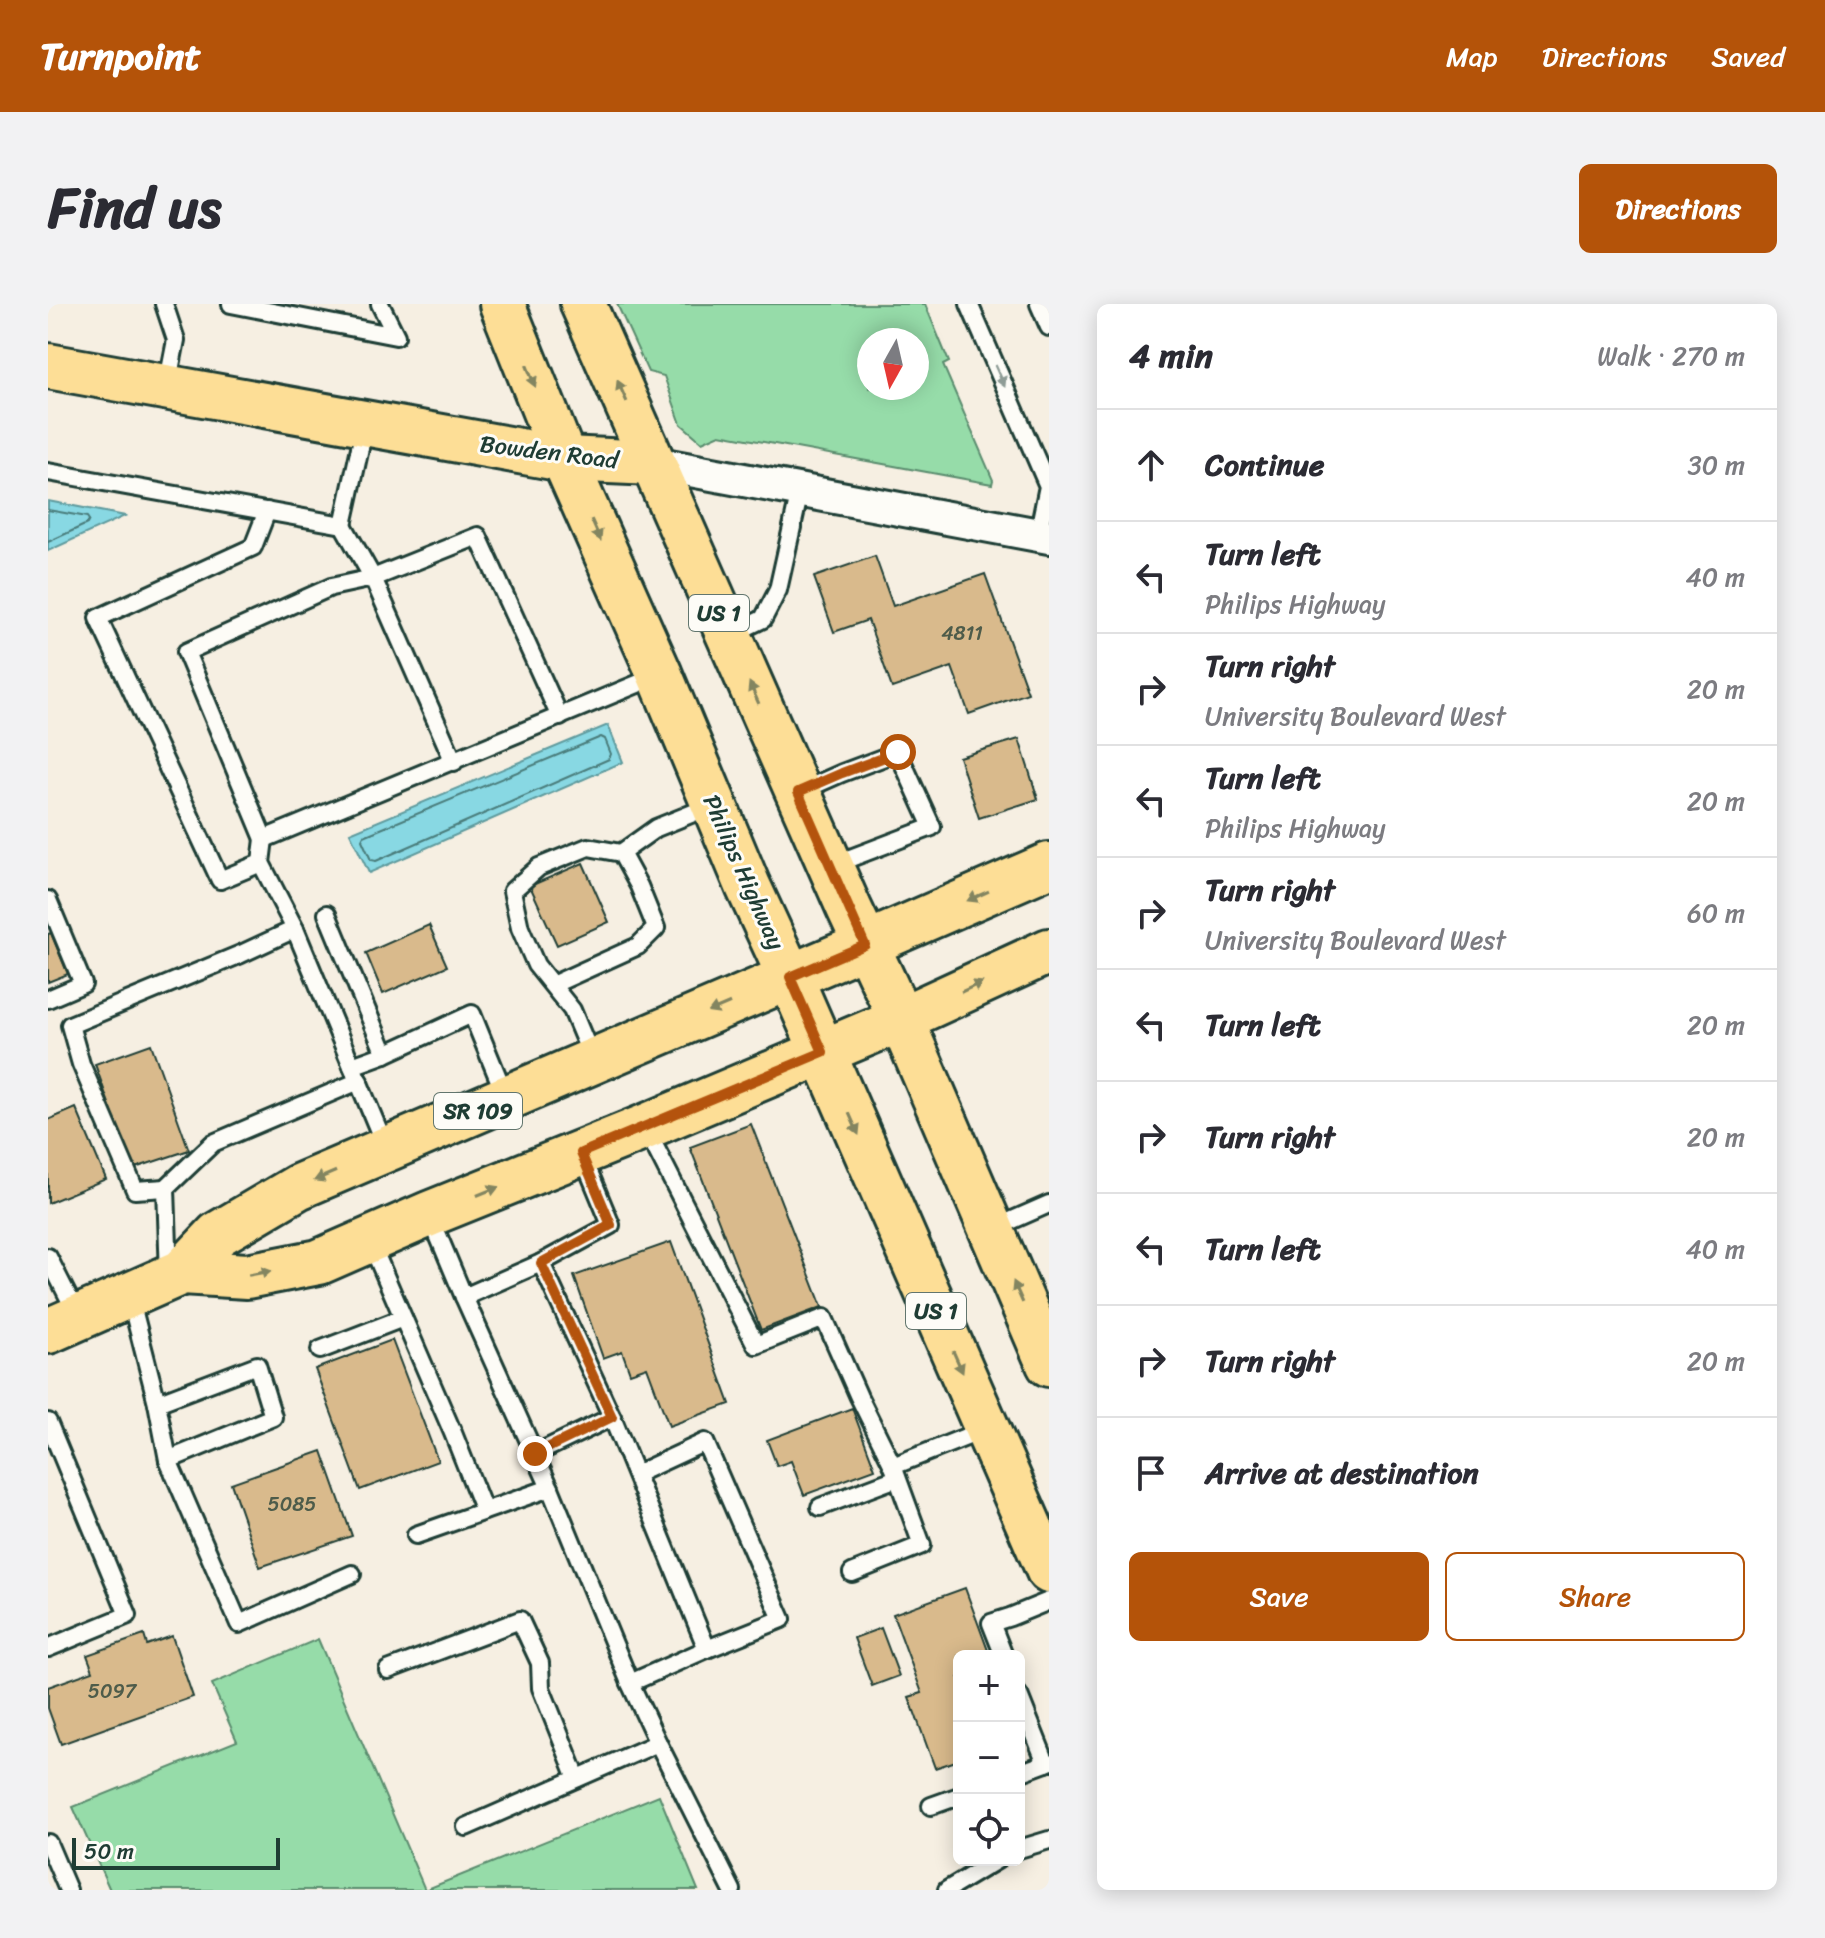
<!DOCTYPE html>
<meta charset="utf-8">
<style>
body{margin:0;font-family:Sriracha,sans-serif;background:#f2f2f3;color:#2b2b33}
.controls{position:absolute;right:24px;bottom:24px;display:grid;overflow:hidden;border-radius:12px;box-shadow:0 4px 20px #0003}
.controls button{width:72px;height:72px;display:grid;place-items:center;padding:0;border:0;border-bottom:2px solid #e1e1e2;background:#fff;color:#2b2b33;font:40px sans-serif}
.compass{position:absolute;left:809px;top:24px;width:72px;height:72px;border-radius:50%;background:#fff;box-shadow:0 4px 20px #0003;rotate:188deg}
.scale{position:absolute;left:24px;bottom:20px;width:208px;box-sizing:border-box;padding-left:8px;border:4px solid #1f3d34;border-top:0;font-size:22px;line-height:28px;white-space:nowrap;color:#1f3d34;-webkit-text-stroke:6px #fdfcf7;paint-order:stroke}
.stop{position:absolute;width:24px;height:24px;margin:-18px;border:6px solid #b45309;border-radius:50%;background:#fff}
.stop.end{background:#b45309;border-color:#fff;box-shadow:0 2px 8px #0008}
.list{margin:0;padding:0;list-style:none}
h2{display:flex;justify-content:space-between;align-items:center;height:104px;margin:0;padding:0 32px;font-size:34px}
h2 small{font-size:26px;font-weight:400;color:#7c7c81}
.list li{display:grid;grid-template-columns:52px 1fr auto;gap:24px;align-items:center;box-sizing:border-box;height:112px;padding:0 32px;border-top:2px solid #e1e1e2}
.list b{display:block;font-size:30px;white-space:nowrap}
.list p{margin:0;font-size:26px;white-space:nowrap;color:#7c7c81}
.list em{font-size:26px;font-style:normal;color:#7c7c81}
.actions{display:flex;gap:16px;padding:24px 32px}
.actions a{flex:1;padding:18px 0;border:2px solid #b45309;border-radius:12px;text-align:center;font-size:28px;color:#b45309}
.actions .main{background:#b45309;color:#fff}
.icon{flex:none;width:44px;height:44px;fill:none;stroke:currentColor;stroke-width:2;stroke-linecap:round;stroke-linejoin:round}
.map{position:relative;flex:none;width:1001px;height:1586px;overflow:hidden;border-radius:12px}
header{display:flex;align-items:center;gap:48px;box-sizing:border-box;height:112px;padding:0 40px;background:#b45309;color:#fff}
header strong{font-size:38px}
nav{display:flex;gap:44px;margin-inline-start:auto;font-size:28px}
.intro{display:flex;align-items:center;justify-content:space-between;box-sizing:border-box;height:192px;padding:0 48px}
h1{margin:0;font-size:56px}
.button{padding:20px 36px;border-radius:12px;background:#b45309;color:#fff;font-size:28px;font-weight:700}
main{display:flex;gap:48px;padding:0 48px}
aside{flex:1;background:#fff;border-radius:12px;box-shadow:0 4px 20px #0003}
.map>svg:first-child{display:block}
</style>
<header>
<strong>Turnpoint</strong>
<nav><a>Map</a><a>Directions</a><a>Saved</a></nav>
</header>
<div class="intro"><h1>Find us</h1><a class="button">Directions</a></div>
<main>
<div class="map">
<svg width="1001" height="1586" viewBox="0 0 1001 1586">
<rect width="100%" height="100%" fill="#f6efe2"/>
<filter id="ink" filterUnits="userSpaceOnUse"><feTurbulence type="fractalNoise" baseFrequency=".0125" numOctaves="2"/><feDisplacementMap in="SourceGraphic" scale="16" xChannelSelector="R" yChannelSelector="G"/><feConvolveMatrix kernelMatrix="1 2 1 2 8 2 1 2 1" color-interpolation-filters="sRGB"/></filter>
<g filter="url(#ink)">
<g fill="#96dca9" stroke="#5a8c6e" stroke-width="2" fill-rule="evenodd">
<path d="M569 0H877L901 58 895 61 945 176 944 180 672 130 654 138 633 120 616 72 600 68ZM821 36H869V84H821Z"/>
<polygon points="270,1335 377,1586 611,1491 650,1586 62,1586 25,1503 189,1437 164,1380"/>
</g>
<g fill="#88d8e3" stroke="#5e9a9d" stroke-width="2">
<polygon points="0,197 77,212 0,247"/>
<polygon points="560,421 575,458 321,569 302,529"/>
</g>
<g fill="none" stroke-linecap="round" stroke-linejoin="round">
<g stroke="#497b7a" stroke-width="2">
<polyline points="0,206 39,213 41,216 39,220 0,238"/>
<polygon points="553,433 557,435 563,450 561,455 328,557 323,556 314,536 316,532"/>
</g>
</g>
<g fill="#d9ba8c" stroke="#1f3d34" stroke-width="2">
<polygon points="827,252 845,302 937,270 980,389 921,410 904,363 844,384 820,316 786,328 766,273"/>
<polygon points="971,435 990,495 931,514 911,453"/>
<polygon points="535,559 561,618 509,641 482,582"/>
<polygon points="381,621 399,662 335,690 318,649"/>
<polygon points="3,629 20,670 0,678 0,630"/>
<polygon points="103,740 141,846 84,865 47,760"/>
<polygon points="28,804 58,875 0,899 0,816"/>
<polygon points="703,820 774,1003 713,1026 642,843"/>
<polygon points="623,938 682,1100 621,1122 599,1063 582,1069 574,1047 555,1054 526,972"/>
<polygon points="344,1036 390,1157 312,1186 267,1065"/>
<polygon points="804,1104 827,1165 756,1191 743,1157 729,1162 719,1136"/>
<polygon points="274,1147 304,1232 212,1263 183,1179"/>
<polygon points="917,1284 942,1352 911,1352 911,1456 887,1464 861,1393 874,1389 845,1310"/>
<polygon points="833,1324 851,1372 824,1382 806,1334"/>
<polygon points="96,1331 99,1341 124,1332 145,1393 13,1440 0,1404 0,1383 45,1367 39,1351"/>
</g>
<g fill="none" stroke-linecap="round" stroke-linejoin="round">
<g stroke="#1f3d34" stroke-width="22">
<g id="lane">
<polyline points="116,0 128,36 119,82"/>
<polyline points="183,0 348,32 332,0"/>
<polyline points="921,0 1000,182 990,231"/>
<polyline points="991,0 1001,23"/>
<polyline points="0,168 295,221 317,121"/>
<polyline points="295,221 325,274 430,232 512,413"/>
<polyline points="682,331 715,315 730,286 752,187"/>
<polyline points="406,458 325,274 283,283 138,348 216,535 611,371"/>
<polyline points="751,488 794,469 850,448 884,523 784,561"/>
<polyline points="216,535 213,559 247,625 338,844"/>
<polyline points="573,549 608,524 665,501"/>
<polyline points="213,559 172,576 50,314 205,243 219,207"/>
<polyline points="0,596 35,680 0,695"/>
<polyline points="279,610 337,750"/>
<polyline points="504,681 590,642 608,624 591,582 573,549 540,543 491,563 464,587 472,624 488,661 524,706 545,756"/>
<polyline points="304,762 337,750 424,710 457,791"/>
<polyline points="597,823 708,1041 776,1014 811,1093 845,1162 938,1125"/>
<polyline points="534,851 563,921 493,959 564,1113 659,1345 582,1379 610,1439 684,1586"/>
<polyline points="118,884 87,886 33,760 22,721 193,650 247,625"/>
<polyline points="382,912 416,993 502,1184 582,1379"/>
<polyline points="944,925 1001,900"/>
<polyline points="322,937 405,1129 436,1207"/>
<polyline points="0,953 30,1012"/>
<polyline points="121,972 118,884 165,839 311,777"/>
<polyline points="82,993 109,1099 120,1156 191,1320 304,1270"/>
<polyline points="416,993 493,959"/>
<polyline points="272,1046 355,1014"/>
<polyline points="109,1099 209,1061 225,1113 120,1156"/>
<polyline points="0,1118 80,1311 0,1344"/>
<polyline points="487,1150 564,1113"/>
<polyline points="588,1170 657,1138 734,1315 659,1345"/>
<polyline points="772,1203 849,1174"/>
<polyline points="368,1231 502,1184"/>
<polyline points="804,1269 874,1241 845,1162"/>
<polyline points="956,1352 943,1319 962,1313 1001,1297"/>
<polyline points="340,1366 472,1316 492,1359 493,1384 529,1474"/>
<polyline points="971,1391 998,1459"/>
<polyline points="971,1469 1001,1458"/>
<polyline points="883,1502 911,1492"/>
<polyline points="418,1523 610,1439"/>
<polyline points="0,1539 20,1586"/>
<polyline points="971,1545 1001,1536"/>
<polyline points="899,1586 949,1556"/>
</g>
</g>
<g stroke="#1f3d34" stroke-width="38">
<polyline id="street" points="605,159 1001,233"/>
</g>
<g stroke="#1f3d34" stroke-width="50">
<g id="primary">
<polyline points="454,0 516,155 612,371 700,582 742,673 1001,1267"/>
<polyline points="535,0 801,604 853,715 1001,1060"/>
<polyline points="0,62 516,155 605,159"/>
<polyline points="134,968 199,972 271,958 381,910 597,823 853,715 1001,647"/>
<polyline points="0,1027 134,968 170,930 250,883 817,641 1001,561"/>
</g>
</g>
<use href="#lane" stroke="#fdfcf7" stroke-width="16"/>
<use href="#street" stroke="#fdfcf7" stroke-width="32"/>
<use href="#primary" stroke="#fdde96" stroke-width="44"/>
</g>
<defs><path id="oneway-solid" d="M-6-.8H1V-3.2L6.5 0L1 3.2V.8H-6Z" transform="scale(2)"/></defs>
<g fill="#838560">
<use href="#oneway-solid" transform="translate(483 72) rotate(68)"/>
<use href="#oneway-solid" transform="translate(574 87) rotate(-114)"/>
<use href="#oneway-solid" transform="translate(548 226) rotate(66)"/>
<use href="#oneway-solid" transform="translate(706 389) rotate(-114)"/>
<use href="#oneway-solid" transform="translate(930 592) rotate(156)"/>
<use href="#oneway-solid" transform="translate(924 683) rotate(-25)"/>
<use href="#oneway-solid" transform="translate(671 704) rotate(157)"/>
<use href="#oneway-solid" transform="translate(806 820) rotate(66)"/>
<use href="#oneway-solid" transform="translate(277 872) rotate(157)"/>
<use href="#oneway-solid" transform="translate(440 887) rotate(-22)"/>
<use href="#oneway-solid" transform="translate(212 969) rotate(-10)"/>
<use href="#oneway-solid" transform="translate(970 988) rotate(-114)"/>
<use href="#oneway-solid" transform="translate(910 1058) rotate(66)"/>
</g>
<use fill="#8e9c96" href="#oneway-solid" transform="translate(952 72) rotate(66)"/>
</g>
<g fill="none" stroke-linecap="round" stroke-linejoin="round" filter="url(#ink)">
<polyline stroke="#b45309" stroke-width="10" points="487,1150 564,1113 493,959 563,921 533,849 775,748 742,673 817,641 750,488 794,469 850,448"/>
</g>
<g text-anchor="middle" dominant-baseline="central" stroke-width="6" stroke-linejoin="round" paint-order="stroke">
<g font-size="20" fill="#4e5c4a">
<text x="914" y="329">4811</text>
<text x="244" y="1200">5085</text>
<text x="64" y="1387">5097</text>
</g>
<g fill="#fdfcf7" stroke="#62766e" stroke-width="2">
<rect x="641" y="291" width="60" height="36" rx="6"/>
<rect x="386" y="789" width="88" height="36" rx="6"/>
<rect x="858" y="989" width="60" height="36" rx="6"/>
</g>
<g font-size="22" font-weight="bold" fill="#1f3d34">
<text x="671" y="309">US 1</text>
<text x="430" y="807">SR 109</text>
<text x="888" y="1007">US 1</text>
</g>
<g font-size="24" fill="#1f3d34" stroke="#fdfcf7">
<text transform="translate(501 148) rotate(7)">Bowden Road</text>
<text transform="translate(696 568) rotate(66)">Philips Highway</text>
</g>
</g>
</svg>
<div class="controls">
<button>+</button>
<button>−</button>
<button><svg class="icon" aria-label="locate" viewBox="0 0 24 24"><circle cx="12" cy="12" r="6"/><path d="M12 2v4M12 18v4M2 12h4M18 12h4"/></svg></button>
</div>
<svg class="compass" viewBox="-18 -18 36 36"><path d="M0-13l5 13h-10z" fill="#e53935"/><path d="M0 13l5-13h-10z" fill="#7c7c81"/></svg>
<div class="scale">50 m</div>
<div class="stop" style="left:850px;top:448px"></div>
<div class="stop end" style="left:487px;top:1150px"></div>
</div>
<aside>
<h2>4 min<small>Walk · 270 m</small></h2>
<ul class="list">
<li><svg class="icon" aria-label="ahead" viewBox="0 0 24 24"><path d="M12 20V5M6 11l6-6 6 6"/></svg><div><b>Continue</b></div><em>30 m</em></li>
<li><svg class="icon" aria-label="left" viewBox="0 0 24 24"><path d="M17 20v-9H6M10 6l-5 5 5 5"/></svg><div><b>Turn left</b><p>Philips Highway</p></div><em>40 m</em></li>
<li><svg class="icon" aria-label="right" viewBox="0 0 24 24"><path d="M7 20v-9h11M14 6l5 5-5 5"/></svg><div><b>Turn right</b><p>University Boulevard West</p></div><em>20 m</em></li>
<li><svg class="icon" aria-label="left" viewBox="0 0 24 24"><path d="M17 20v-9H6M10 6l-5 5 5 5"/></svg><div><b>Turn left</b><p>Philips Highway</p></div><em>20 m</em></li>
<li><svg class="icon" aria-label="right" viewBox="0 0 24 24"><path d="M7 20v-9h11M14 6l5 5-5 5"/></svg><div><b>Turn right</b><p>University Boulevard West</p></div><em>60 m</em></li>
<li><svg class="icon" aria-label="left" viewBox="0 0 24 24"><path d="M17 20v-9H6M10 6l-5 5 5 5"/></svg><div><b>Turn left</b></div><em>20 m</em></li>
<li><svg class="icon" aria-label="right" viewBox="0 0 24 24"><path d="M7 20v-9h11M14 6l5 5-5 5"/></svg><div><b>Turn right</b></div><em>20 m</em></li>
<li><svg class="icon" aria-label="left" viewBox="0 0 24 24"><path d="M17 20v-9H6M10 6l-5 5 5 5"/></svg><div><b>Turn left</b></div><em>40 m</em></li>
<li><svg class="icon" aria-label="right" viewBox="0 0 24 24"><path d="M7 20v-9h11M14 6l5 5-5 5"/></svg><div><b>Turn right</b></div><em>20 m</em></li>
<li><svg class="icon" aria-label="arrive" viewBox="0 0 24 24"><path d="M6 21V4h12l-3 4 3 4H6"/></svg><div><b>Arrive at destination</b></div></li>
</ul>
<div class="actions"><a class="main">Save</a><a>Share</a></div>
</aside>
</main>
